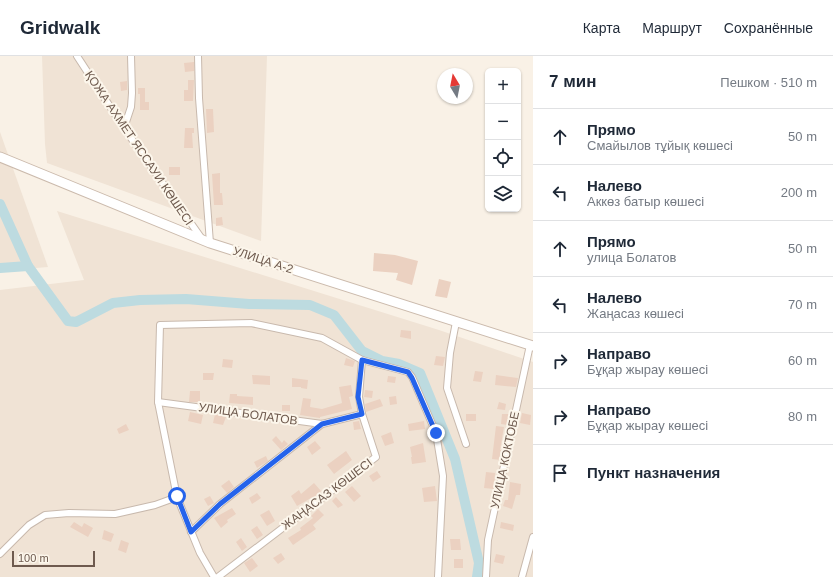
<!DOCTYPE html>
<html lang="ru">
<meta charset="utf-8">
<style>
body{margin:0;font-family:Arial,sans-serif;background:#f2f2f3;color:#1f2937}
.controls{position:absolute;right:12px;top:12px;display:grid;overflow:hidden;border-radius:6px;box-shadow:0 1px 3px #0004}
.controls button{width:36px;height:36px;display:grid;place-items:center;padding:0;border:0;border-bottom:1px solid #e0e1e3;background:#fff;color:#1f2937;font:20px sans-serif}
.compass{position:absolute;left:437px;top:12px;width:36px;height:36px;border-radius:50%;background:#fff;box-shadow:0 1px 3px #0004;rotate:350deg}
.scale{position:absolute;left:12px;bottom:10px;width:83px;box-sizing:border-box;padding-left:4px;border:2px solid #6e5a4e;border-top:0;font-size:11px;line-height:14px;white-space:nowrap;color:#6e5a4e;-webkit-text-stroke:3px #fcf6eb;paint-order:stroke}
.stop{position:absolute;width:12px;height:12px;margin:-9px;border:3px solid #2563eb;border-radius:50%;background:#fff}
.stop.end{background:#2563eb;border-color:#fff;box-shadow:0 1px 4px #0008}
.list{margin:0;padding:0;list-style:none}
h2{display:flex;justify-content:space-between;align-items:center;height:52px;margin:0;padding:0 16px;font-size:17px}
h2 small{font-size:13px;font-weight:400;color:#747a83}
.list li{display:grid;grid-template-columns:26px 1fr auto;gap:12px;align-items:center;box-sizing:border-box;height:56px;padding:0 16px;border-top:1px solid #e0e1e3}
.list b{display:block;font-size:15px;white-space:nowrap}
.list p{margin:0;font-size:13px;white-space:nowrap;color:#747a83}
.list em{font-size:13px;font-style:normal;color:#747a83}
.icon{flex:none;width:22px;height:22px;fill:none;stroke:currentColor;stroke-width:2;stroke-linecap:round;stroke-linejoin:round}
.map{position:relative;flex:none;width:533px;height:521px;overflow:hidden}
header{display:flex;align-items:center;gap:24px;box-sizing:border-box;height:56px;padding:0 20px;background:#fff;border-bottom:1px solid #e0e1e3}
header strong{font-size:19px}
nav{display:flex;gap:22px;margin-inline-start:auto;font-size:14px}
main{display:flex}
aside{flex:1;background:#fff}
.map>svg:first-child{display:block}
</style>
<header>
<strong>Gridwalk</strong>
<nav><a>Карта</a><a>Маршрут</a><a>Сохранённые</a></nav>
</header>
<main>
<div class="map">
<svg width="533" height="521" viewBox="0 0 533 521">
<rect width="100%" height="100%" fill="#f9f1e6"/>
<g fill="#f0e3d5">
<polygon points="42,0 267,0 261,185 47,107 45,88"/>
<polygon points="0,76 48,211 0,215"/>
<polygon points="57,155 439,274 533,306 533,521 0,521 0,234 84,224"/>
</g>
<g fill="none" stroke-linecap="round" stroke-linejoin="round">
<g stroke="#bddbe0" stroke-width="10">
<polyline points="0,148 28,210 68,265 76,266 82,263 113,247 140,244 186,243 249,248 310,249 334,259 362,295 382,305 399,308 420,317 455,403 479,507 477,521"/>
<polyline points="0,212 28,210"/>
</g>
</g>
<g fill="#ebd1c1">
<polygon points="194,6 194,15 185,16 184,7"/>
<polygon points="188,24 194,24 193,45 184,45 184,34 188,34"/>
<polygon points="127,25 127,34 121,35 120,26"/>
<polygon points="138,32 145,32 145,46 149,46 149,54 140,54 140,38 138,38"/>
<polygon points="206,53 213,53 214,76 207,77"/>
<polygon points="185,72 194,72 194,77 192,77 193,92 184,92"/>
<rect x="169" y="111" width="11" height="8"/>
<polygon points="220,117 220,137 222,137 223,149 214,149 212,118"/>
<polygon points="222,161 223,169 216,170 216,162"/>
<polygon points="374,197 395,199 418,205 412,229 396,224 398,217 373,215"/>
<polygon points="439,223 451,226 447,242 435,240"/>
<polygon points="401,274 411,275 411,283 400,281"/>
<polygon points="436,300 445,301 443,310 434,309"/>
<polygon points="346,302 355,305 353,311 344,309"/>
<polygon points="223,303 233,304 232,312 222,311"/>
<polygon points="475,315 483,316 481,326 473,325"/>
<polygon points="203,317 214,317 213,324 203,324"/>
<polygon points="252,319 270,320 270,329 253,328"/>
<polygon points="496,319 518,322 516,331 495,329"/>
<polygon points="388,320 396,321 395,327 387,326"/>
<polygon points="292,322 308,324 307,333 301,332 301,331 292,331"/>
<polygon points="351,329 353,340 349,341 352,353 320,361 320,362 300,359 303,342 311,343 310,351 322,353 339,348 342,347 339,331"/>
<polygon points="365,334 373,335 372,342 364,341"/>
<polygon points="190,335 200,335 200,346 189,346"/>
<polygon points="230,338 237,338 237,340 253,341 253,349 229,347"/>
<polygon points="396,340 397,348 390,349 389,341"/>
<polygon points="380,343 383,350 366,356 365,348"/>
<polygon points="499,346 506,348 505,354 497,353"/>
<rect x="282" y="349" width="8" height="6"/>
<polygon points="190,356 203,359 201,368 188,365"/>
<polygon points="522,357 531,359 530,369 520,367"/>
<polygon points="215,358 226,361 223,369 213,367"/>
<rect x="466" y="358" width="10" height="7"/>
<polygon points="502,358 510,358 508,369 501,368"/>
<polygon points="359,365 361,373 354,374 353,366"/>
<polygon points="424,365 425,373 409,375 408,368"/>
<polygon points="126,368 129,374 119,378 117,373"/>
<polygon points="496,370 504,371 500,394 502,394 501,404 492,403"/>
<polygon points="391,376 394,387 385,390 381,380"/>
<polygon points="276,380 282,387 284,384 288,388 281,394 272,384"/>
<polygon points="315,385 321,392 312,399 307,391"/>
<polygon points="423,387 426,406 412,408 411,401 412,401 410,391"/>
<polygon points="346,395 352,404 334,418 327,409"/>
<polygon points="266,400 268,405 257,412 254,406"/>
<polygon points="377,415 381,421 373,426 369,420"/>
<polygon points="486,416 495,417 494,433 484,432"/>
<polygon points="229,424 234,431 227,437 221,430"/>
<polygon points="510,426 521,428 520,439 516,439 512,453 503,450 505,444 508,444"/>
<polygon points="314,427 321,435 312,443 311,442 297,450 291,440 299,434 301,438"/>
<polygon points="352,430 361,440 354,446 345,436"/>
<polygon points="435,430 437,445 424,446 422,432"/>
<polygon points="257,437 261,442 252,448 249,442"/>
<polygon points="210,440 214,447 208,450 204,443"/>
<polygon points="336,441 343,449 338,452 332,445"/>
<polygon points="232,452 236,458 227,464 228,466 221,472 214,462"/>
<polygon points="318,453 324,459 313,469 316,473 293,489 288,482 301,474 300,472 313,462 311,460"/>
<polygon points="269,454 275,465 267,470 260,459"/>
<polygon points="74,466 82,471 84,467 93,472 88,481 70,471"/>
<polygon points="501,466 514,469 513,475 500,472"/>
<polygon points="257,470 263,479 257,483 251,474"/>
<polygon points="104,474 114,478 111,486 102,483"/>
<polygon points="241,482 247,491 242,495 236,486"/>
<polygon points="450,483 460,483 461,494 451,494"/>
<polygon points="121,484 129,487 126,497 118,494"/>
<polygon points="281,497 285,503 278,508 273,502"/>
<polygon points="496,498 505,500 503,508 494,506"/>
<polygon points="252,502 258,510 250,516 244,507"/>
<rect x="454" y="503" width="9" height="9"/>
</g>
<g fill="none" stroke-linecap="round" stroke-linejoin="round">
<g stroke="#c8b9ad" stroke-width="8">
<g id="street">
<polyline points="77,0 124,72 202,183"/>
<polyline points="198,0 199,42 210,187"/>
<polyline points="124,72 131,51 132,37 131,0"/>
<polyline points="456,266 450,297 447,332 466,388"/>
<polyline points="158,346 322,368 362,358"/>
<polyline points="177,441 158,346 160,269 251,267 322,282 362,304 408,316 412,321 436,377 443,420 438,521"/>
<polyline points="191,476 220,448 322,368"/>
<polyline points="0,498 29,469 45,459 69,457 115,458 155,449 177,441 200,497 214,521"/>
<polyline points="218,521 376,401 362,358 359,341 362,304"/>
<polyline points="486,521 488,484 530,289"/>
<polyline points="522,521 533,481"/>
</g>
</g>
<g stroke="#cbbaac" stroke-width="11">
<polyline id="secondary" points="0,101 210,187 533,290"/>
</g>
<use href="#street" stroke="#fff" stroke-width="6"/>
<use href="#secondary" stroke="#fff" stroke-width="9"/>
</g>
<g fill="none" stroke-linecap="round" stroke-linejoin="round">
<polyline stroke="#2563eb" stroke-width="5" points="177,440 191,476 220,448 322,368 362,358 358,341 362,304 408,316 412,322 436,377"/>
</g>
<g text-anchor="middle" dominant-baseline="central" stroke-width="4" stroke-linejoin="round" paint-order="stroke">
<g font-size="12" fill="#6e5a4e" stroke="#fcf6eb">
<text transform="translate(139 92) rotate(56)">ҚОЖА АХМЕТ ЯССАУИ КӨШЕСІ</text>
<text transform="translate(263 204) rotate(18)">УЛИЦА А-2</text>
<text transform="translate(248 358) rotate(8)">УЛИЦА БОЛАТОВ</text>
<text transform="translate(505 404) rotate(-78)">УЛИЦА КОКТОБЕ</text>
<text transform="translate(327 438) rotate(-37)">ЖАҢАСАЗ КӨШЕСІ</text>
</g>
</g>
</svg>
<div class="controls">
<button>+</button>
<button>−</button>
<button><svg class="icon" aria-label="locate" viewBox="0 0 24 24"><circle cx="12" cy="12" r="6"/><path d="M12 2v4M12 18v4M2 12h4M18 12h4"/></svg></button>
<button><svg class="icon" aria-label="layers" viewBox="0 0 24 24"><path d="M12 4l9 5-9 5-9-5zM3 14l9 5 9-5"/></svg></button>
</div>
<svg class="compass" viewBox="-18 -18 36 36"><path d="M0-13l5 13h-10z" fill="#e53935"/><path d="M0 13l5-13h-10z" fill="#747a83"/></svg>
<div class="scale">100 m</div>
<div class="stop" style="left:177px;top:440px"></div>
<div class="stop end" style="left:436px;top:377px"></div>
</div>
<aside>
<h2>7 мин<small>Пешком · 510 m</small></h2>
<ul class="list">
<li><svg class="icon" aria-label="ahead" viewBox="0 0 24 24"><path d="M12 20V5M6 11l6-6 6 6"/></svg><div><b>Прямо</b><p>Смайылов тұйық көшесі</p></div><em>50 m</em></li>
<li><svg class="icon" aria-label="left" viewBox="0 0 24 24"><path d="M17 20v-9H6M10 6l-5 5 5 5"/></svg><div><b>Налево</b><p>Аккөз батыр көшесі</p></div><em>200 m</em></li>
<li><svg class="icon" aria-label="ahead" viewBox="0 0 24 24"><path d="M12 20V5M6 11l6-6 6 6"/></svg><div><b>Прямо</b><p>улица Болатов</p></div><em>50 m</em></li>
<li><svg class="icon" aria-label="left" viewBox="0 0 24 24"><path d="M17 20v-9H6M10 6l-5 5 5 5"/></svg><div><b>Налево</b><p>Жаңасаз көшесі</p></div><em>70 m</em></li>
<li><svg class="icon" aria-label="right" viewBox="0 0 24 24"><path d="M7 20v-9h11M14 6l5 5-5 5"/></svg><div><b>Направо</b><p>Бұқар жырау көшесі</p></div><em>60 m</em></li>
<li><svg class="icon" aria-label="right" viewBox="0 0 24 24"><path d="M7 20v-9h11M14 6l5 5-5 5"/></svg><div><b>Направо</b><p>Бұқар жырау көшесі</p></div><em>80 m</em></li>
<li><svg class="icon" aria-label="arrive" viewBox="0 0 24 24"><path d="M6 21V4h12l-3 4 3 4H6"/></svg><div><b>Пункт назначения</b></div></li>
</ul>
</aside>
</main>
